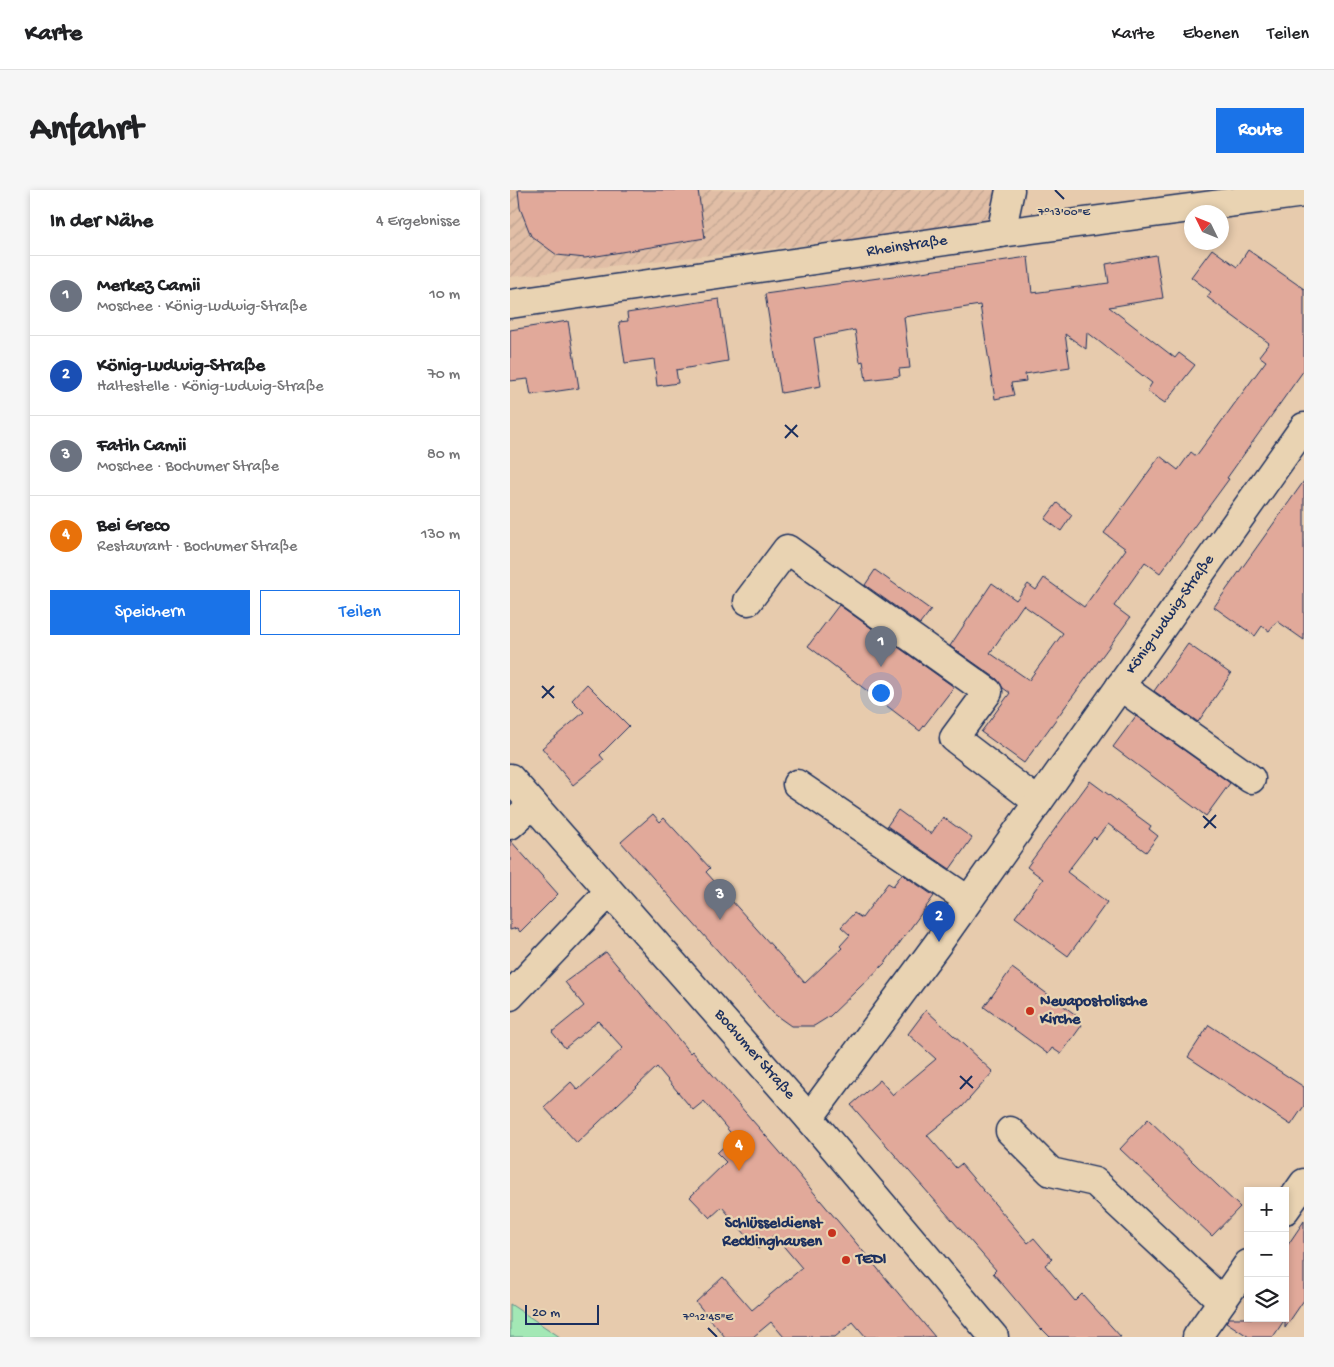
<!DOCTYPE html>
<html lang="de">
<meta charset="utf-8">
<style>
body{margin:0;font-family:"Gochi Hand",sans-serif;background:#f6f6f6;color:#202124}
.controls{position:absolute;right:15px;bottom:15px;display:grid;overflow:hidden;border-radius:0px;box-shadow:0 2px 8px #0003}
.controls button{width:45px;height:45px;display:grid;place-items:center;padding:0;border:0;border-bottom:1px solid #e0e0e0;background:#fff;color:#202124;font:25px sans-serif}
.compass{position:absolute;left:674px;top:15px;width:45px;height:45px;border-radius:50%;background:#fff;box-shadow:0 2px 8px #0003;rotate:313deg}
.scale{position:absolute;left:15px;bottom:12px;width:74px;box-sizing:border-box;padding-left:5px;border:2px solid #1b2f5e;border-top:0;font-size:14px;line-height:18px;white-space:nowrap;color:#1b2f5e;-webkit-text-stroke:4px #e9d3b2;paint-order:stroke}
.you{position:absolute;left:370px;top:502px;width:18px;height:18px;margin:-12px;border:4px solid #fff;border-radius:50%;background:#1a73e8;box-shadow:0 0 0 8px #1a73e833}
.badge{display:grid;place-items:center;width:32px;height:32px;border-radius:50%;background:#1a73e8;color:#fff;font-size:16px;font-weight:700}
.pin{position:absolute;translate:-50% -41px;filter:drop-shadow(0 1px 2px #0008)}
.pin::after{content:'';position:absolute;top:26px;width:18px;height:15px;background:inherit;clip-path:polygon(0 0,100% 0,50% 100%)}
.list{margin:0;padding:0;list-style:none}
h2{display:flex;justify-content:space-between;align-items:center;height:65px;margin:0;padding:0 20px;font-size:21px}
h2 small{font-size:16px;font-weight:400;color:#757577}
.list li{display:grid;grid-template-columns:32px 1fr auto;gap:15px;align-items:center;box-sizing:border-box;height:80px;padding:0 20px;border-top:1px solid #e0e0e0}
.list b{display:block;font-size:19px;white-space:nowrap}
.list p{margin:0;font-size:16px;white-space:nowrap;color:#757577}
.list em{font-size:16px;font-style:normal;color:#757577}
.actions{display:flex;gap:10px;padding:15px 20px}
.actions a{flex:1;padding:11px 0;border:1px solid #1a73e8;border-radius:0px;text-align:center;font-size:18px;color:#1a73e8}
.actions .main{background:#1a73e8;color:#fff}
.icon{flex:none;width:28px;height:28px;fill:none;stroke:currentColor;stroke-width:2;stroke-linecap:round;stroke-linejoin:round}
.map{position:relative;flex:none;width:794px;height:1147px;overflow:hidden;border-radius:0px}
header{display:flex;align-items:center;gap:30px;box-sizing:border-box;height:70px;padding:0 25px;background:#fff;border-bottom:1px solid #e0e0e0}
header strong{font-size:24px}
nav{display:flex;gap:28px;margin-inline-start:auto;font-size:18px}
.intro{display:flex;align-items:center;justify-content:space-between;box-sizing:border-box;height:120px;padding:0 30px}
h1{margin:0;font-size:35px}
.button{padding:12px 22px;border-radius:0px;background:#1a73e8;color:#fff;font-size:18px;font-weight:700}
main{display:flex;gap:30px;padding:0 30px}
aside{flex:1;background:#fff;border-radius:0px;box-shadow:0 2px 8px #0003}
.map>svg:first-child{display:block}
</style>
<header>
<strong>Karte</strong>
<nav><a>Karte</a><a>Ebenen</a><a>Teilen</a></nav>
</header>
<div class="intro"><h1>Anfahrt</h1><a class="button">Route</a></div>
<main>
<aside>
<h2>In der Nähe<small>4 Ergebnisse</small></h2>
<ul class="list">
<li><span class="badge" style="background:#6b7280">1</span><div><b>Merkez Camii</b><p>Moschee · König-Ludwig-Straße</p></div><em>10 m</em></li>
<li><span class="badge" style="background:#1a4fb4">2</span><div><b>König-Ludwig-Straße</b><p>Haltestelle · König-Ludwig-Straße</p></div><em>70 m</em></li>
<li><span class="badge" style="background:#6b7280">3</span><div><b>Fatih Camii</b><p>Moschee · Bochumer Straße</p></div><em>80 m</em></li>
<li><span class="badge" style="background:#e8710a">4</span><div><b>Bei Greco</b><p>Restaurant · Bochumer Straße</p></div><em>130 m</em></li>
</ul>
<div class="actions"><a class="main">Speichern</a><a>Teilen</a></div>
</aside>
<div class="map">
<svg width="794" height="1147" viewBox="0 0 794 1147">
<defs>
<pattern id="industrial-furrows" width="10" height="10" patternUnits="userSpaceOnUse" patternTransform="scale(1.25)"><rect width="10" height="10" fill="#e1bea6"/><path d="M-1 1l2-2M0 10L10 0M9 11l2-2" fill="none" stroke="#c0a491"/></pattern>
</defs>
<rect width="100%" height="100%" fill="#e7cbad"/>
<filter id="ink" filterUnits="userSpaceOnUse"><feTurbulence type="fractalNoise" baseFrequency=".02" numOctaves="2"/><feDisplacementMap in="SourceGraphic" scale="10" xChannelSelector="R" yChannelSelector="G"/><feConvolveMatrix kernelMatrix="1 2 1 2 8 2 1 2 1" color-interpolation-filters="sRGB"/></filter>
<g filter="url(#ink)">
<polygon fill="url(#industrial-furrows)" points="0,0 500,0 485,34 0,87"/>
<polygon fill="#a3e8b5" stroke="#5f8c8a" points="0,1114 50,1147 0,1147"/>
<g fill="#e1a99a" stroke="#1b2f5e" fill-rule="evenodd">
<polygon points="8,0 188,0 195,48 75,68 47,65 21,46 10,18"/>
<path d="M702 59 727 77 738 60 794 99V180L717 288 719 289 650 383 635 372 604 416 620 428 514 573 471 542 500 503 493 498 487 489 440 456 482 393 506 410 518 394 526 400 534 388 574 417 616 359 594 343 650 266 668 280 681 262 686 266 756 171 749 166 759 153 697 107 701 102 681 87ZM513 415 553 443 519 490 480 463Z"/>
<polygon points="646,65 653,108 599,117 665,168 669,163 685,175 655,213 637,201 642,193 577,142 576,159 555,144 560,177 515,184 516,191 501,193 504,205 485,209 470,115 394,127 400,178 389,179 390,186 356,190 353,171 350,172 345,140 304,148 311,196 271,203 255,104 518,67 522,103 599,93 596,74"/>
<polygon points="209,109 218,171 166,180 168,193 147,196 144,169 115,173 109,132 118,131 117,123"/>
<polygon points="58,131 69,198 21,205 18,189 0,191 0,140"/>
<polygon points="794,291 794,450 767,431 759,441 752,436 745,446 704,417"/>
<polygon points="547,313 562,325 551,341 535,329"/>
<polygon points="365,380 421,420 410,434 355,395"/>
<polygon points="329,415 444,497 410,541 298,456"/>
<polygon points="678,454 721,484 688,532 644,501"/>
<polygon points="77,494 119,536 90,565 94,570 63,595 32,558 74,522 62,510"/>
<polygon points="626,526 720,593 696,626 603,557"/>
<polygon points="580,591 641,636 639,639 648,646 636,662 598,634 586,649 584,647 557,682 597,712 558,766 505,727 533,689 517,677"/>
<polygon points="388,620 421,644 433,627 462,648 440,679 377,636"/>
<polygon points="143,624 150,632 154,628 200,678 196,682 295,793 332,758 330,756 340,745 331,737 344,723 352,728 378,693 383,696 392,684 424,706 375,773 320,826 304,836 281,836 264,824 111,652"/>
<polygon points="0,650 48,704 10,742 7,738 0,740"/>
<polygon points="96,762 180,863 182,861 269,961 425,1147 356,1147 343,1132 325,1147 274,1147 261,1132 243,1147 215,1147 186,1112 213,1087 242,1120 292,1078 264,1045 248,1059 212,1017 200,1028 180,1007 216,972 207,963 224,947 194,911 183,920 147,877 67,953 34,917 61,892 68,900 113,858 88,831 55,858 42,842 74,816 55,792"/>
<polygon points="502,778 566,825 563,829 572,835 551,864 542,858 538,864 474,817"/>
<polygon points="416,820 483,882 452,917 417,945 446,978 451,974 518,1053 524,1048 542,1069 535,1075 565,1111 572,1104 611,1147 540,1147 532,1139 531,1140 483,1083 486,1080 341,915 370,890 383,905 426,869 398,844"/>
<polygon points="699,835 794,897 794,916 781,935 678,867"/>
<polygon points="638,929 730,1017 702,1046 610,959"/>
<polygon points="794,1031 794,1110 775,1138 775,1129 763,1147 739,1147 716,1132 719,1128 775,1128 775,1059"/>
</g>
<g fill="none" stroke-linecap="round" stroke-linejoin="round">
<g stroke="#1b2f5e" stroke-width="31">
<g id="minor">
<polyline points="491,43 500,0"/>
<polyline points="0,114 491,43 794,3"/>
<polyline points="238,411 277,359 478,502 444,548 528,612"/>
<polyline points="610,496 741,589"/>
<polyline points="287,594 458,710"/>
<polyline points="0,635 23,614"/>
<polyline points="0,806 99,702"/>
<polyline points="299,928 429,752 794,237"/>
<polyline points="500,941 541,982 585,992 712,1111"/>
<polyline points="775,1020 794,993"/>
<polyline points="687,1147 738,1074"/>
</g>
</g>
<g stroke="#1b2f5e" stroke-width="31">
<polyline id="major" points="0,588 299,928 484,1147"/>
</g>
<use href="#minor" stroke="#e9d3b2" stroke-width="28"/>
<use href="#major" stroke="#e9d3b2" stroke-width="28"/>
</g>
</g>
<path fill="none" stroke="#1b2f5e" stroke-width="2" d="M545 0 554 9M275 235 288 247M275 248 287 235M32 496 44 508M32 508 44 496M693 626 706 638M694 638 706 625M450 886 463 898M450 899 462 886M198 1138 207 1147"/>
<g fill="#c8321e" stroke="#e9d3b2" stroke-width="2">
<circle cx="520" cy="821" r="5"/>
<circle cx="322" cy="1043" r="5"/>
<circle cx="336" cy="1070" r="5"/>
</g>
<g text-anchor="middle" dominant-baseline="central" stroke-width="4.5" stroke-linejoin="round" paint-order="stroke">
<g font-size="16" fill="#1b2f5e" stroke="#e9d3b2">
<text transform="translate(397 57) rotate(-8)">Rheinstraße</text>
<text transform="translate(661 425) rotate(-55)">König-Ludwig-Straße</text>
<text transform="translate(244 865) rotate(49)">Bochumer Straße</text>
</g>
<g font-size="16" font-weight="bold" fill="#1b2f5e" stroke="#e9d3b2" text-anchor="start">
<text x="530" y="812">Neuapostolische<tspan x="530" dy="18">Kirche</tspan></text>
<text x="312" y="1034" text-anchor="end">Schlüsseldienst<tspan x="312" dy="18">Recklinghausen</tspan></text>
<text x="346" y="1070">TEDI</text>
</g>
</g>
<g font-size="12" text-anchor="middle" fill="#1b2f5e" stroke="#e9d3b2" stroke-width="4.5" stroke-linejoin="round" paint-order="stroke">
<text x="554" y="25">7°13'00"E</text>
<text x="198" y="1130">7°12'45"E</text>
</g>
</svg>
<div class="controls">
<button>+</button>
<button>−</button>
<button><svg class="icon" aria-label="layers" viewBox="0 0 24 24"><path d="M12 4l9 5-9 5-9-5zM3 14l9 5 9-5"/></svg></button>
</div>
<svg class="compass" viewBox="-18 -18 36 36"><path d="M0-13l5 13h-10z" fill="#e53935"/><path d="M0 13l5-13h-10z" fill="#757577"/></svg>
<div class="scale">20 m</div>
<div class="you"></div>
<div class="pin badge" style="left:371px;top:477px;background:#6b7280">1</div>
<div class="pin badge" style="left:429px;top:752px;background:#1a4fb4">2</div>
<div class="pin badge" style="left:210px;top:730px;background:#6b7280">3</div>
<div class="pin badge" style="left:229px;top:981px;background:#e8710a">4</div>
</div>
</main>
